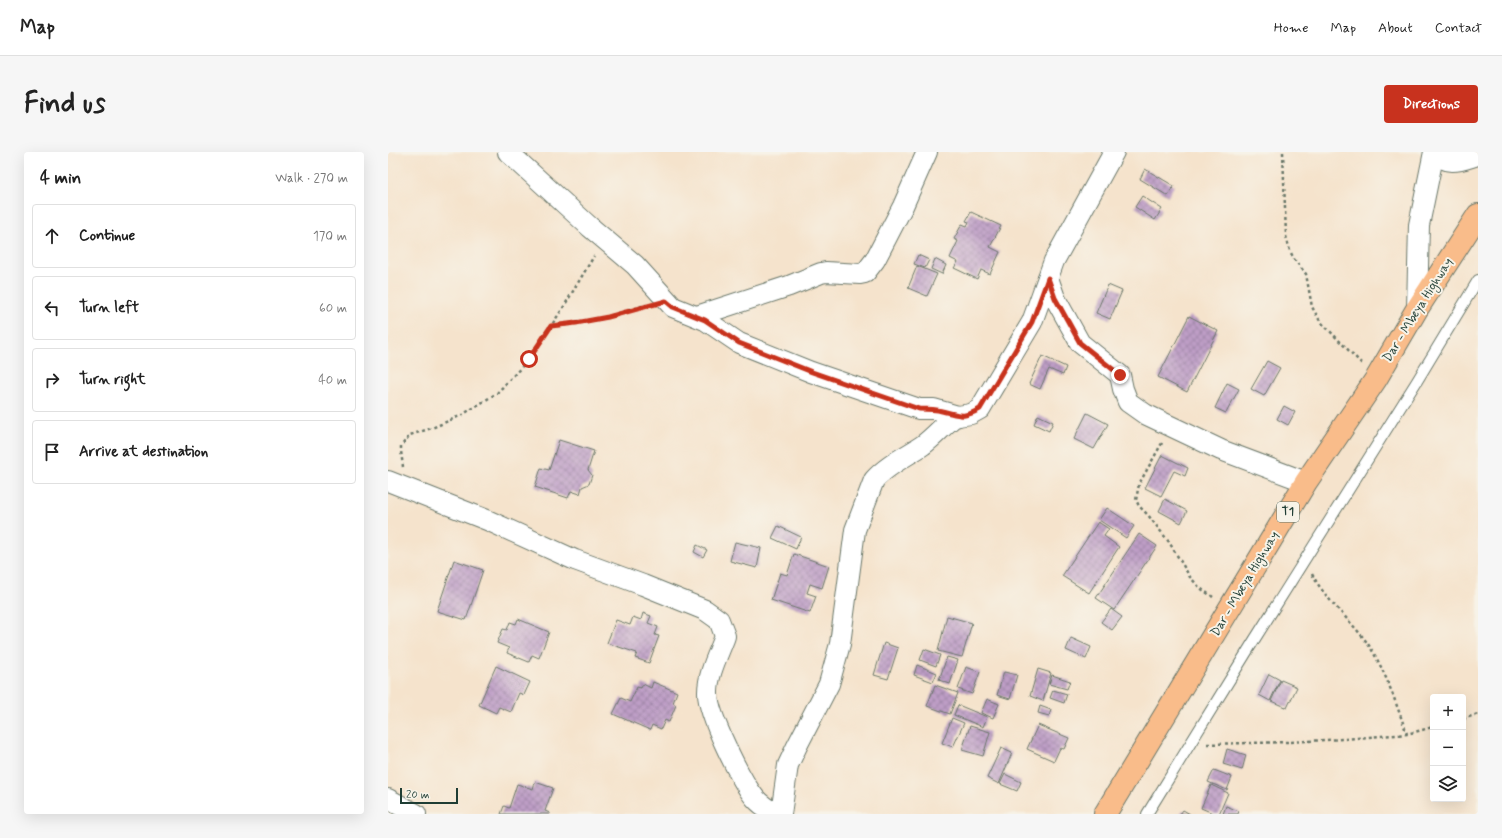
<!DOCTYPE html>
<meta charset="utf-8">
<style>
body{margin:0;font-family:Mynerve,sans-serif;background:#f6f6f6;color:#222}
.controls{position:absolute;right:12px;bottom:12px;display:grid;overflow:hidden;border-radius:4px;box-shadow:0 4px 16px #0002}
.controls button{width:36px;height:36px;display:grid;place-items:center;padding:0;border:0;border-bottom:1px solid #e0e0e0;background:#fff;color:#222;font:20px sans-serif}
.scale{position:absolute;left:12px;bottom:10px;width:58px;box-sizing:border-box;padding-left:4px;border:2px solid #1f3d34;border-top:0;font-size:11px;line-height:14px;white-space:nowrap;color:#1f3d34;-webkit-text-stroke:3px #f7f3e8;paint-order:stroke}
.stop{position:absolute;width:12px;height:12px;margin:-9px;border:3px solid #c8321e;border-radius:50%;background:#fff}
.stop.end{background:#c8321e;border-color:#fff;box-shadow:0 1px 4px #0008}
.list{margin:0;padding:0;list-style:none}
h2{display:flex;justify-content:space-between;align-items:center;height:52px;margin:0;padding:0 16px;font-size:17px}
h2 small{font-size:13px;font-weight:400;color:#767676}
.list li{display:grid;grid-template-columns:26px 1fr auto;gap:12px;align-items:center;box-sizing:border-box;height:64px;margin:0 8px 8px;padding:0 8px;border:1px solid #e0e0e0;border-radius:4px}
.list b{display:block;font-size:15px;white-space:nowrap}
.list em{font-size:13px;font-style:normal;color:#767676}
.icon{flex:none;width:22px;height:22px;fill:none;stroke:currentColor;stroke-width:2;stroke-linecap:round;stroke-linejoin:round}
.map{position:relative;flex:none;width:1090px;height:662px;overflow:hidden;border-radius:4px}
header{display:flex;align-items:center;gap:24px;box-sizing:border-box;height:56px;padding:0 20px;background:#fff;border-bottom:1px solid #e0e0e0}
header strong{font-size:19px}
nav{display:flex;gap:22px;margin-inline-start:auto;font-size:14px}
.intro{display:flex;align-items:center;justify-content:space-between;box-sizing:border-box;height:96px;padding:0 24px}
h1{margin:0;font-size:28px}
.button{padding:10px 18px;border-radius:4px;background:#c8321e;color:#fff;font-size:14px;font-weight:700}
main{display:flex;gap:24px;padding:0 24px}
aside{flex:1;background:#fff;border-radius:4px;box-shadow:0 4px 16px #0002}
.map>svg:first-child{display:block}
</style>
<header>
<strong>Map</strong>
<nav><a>Home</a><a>Map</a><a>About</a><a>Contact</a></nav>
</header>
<div class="intro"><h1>Find us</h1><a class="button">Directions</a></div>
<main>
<aside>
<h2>4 min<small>Walk · 270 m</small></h2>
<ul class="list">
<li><svg class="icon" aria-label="ahead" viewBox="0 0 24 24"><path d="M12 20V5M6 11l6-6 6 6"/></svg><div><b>Continue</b></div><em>170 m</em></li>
<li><svg class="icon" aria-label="left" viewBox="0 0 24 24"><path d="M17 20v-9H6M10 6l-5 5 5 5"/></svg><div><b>Turn left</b></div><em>60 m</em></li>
<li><svg class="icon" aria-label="right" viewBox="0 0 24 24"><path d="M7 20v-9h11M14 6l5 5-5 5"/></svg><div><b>Turn right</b></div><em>40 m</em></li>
<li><svg class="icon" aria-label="arrive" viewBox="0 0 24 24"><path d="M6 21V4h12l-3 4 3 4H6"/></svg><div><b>Arrive at destination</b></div></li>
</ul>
</aside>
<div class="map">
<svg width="1090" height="662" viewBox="0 0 1090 662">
<defs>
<pattern id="building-cross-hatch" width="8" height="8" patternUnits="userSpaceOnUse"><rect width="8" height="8" fill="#be9ec6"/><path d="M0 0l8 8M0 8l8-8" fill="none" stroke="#9a82a2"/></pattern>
</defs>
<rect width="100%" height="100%" fill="#f7f3e8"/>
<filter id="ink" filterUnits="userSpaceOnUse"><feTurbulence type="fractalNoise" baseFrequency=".025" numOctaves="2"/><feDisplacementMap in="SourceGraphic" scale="8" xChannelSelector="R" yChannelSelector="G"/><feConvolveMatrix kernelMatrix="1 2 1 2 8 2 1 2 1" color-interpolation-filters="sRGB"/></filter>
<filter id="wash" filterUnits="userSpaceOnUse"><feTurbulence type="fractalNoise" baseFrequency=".012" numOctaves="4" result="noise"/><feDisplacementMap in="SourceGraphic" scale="16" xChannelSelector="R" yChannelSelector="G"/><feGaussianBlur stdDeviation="0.9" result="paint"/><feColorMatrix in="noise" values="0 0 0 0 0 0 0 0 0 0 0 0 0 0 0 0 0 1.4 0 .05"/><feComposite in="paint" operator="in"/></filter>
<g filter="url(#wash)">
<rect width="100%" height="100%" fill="#f5e3cc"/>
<g id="blocks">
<g fill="url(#building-cross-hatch)">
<polygon points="757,17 786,34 780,44 752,27"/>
<polygon points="754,44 774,57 767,68 747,55"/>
<polygon points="583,60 613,74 602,95 612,100 602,122 593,118 589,127 566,116 570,110 562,106 570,89 566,87 574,72 579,74 581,70 578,69"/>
<polygon points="530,103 541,108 537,116 526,112"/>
<polygon points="547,107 558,113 554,122 543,117"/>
<polygon points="529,114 549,122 539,144 520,136"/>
<polygon points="720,133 734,139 722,167 708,161"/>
<polygon points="801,164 830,179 799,240 770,225"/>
<polygon points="654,204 678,215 675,223 661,217 652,237 641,232"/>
<polygon points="879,209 892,216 876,244 863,237"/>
<polygon points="839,231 851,237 838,261 827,256"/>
<polygon points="896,254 907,260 900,273 889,267"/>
<polygon points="699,261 720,272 706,297 686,287"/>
<polygon points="650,263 665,270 661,279 646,272"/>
<polygon points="171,288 206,299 200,318 204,323 201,332 194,335 192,342 183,339 180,346 147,335 153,316 161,318"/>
<polygon points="774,303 800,316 797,324 786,319 773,344 757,336"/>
<polygon points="777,347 799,359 793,371 771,359"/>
<polygon points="719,356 746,374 738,386 711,368"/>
<polygon points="710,370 721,377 716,384 731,395 701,441 674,424"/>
<polygon points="390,374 413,385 408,397 384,386"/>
<polygon points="751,382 769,394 726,458 708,446"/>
<polygon points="347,390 373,396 369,416 342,409"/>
<polygon points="309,393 319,398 315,405 306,400"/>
<polygon points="406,402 441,414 434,436 422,432 419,441 428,444 422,461 383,448 392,421 399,423"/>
<polygon points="66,408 95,418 78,468 49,459"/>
<polygon points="723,457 734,465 724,478 713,470"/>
<polygon points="255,461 263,464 260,471 270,475 267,483 271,484 261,511 247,506 249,501 219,491 228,468 242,473 245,465 253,468"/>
<polygon points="559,464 584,471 574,505 550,499"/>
<polygon points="130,467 161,480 151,506 144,503 141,510 119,501 121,496 109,491 115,477 119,478 122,470 128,472"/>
<polygon points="683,486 703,495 698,507 678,498"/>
<polygon points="496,491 510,496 500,527 486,523"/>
<polygon points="536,497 552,503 548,514 532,508"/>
<polygon points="559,505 570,508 562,532 551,528"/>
<polygon points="529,513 549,521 545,530 526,523"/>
<polygon points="108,514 142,530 136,543 131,541 123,560 111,555 108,561 91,553"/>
<polygon points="578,515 592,520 584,542 570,537"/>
<polygon points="650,517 663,521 655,549 642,544"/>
<polygon points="616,520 629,523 622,547 609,543"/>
<polygon points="881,522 892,528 882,549 871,543"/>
<polygon points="664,523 682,529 679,537 661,532"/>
<polygon points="893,528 909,535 899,556 883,549"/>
<polygon points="265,530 289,540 285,551 288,553 281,570 277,568 273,577 264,573 262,578 225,562 233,546 242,550 249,535 253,536 255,532 263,536"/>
<polygon points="547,533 570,541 562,562 539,554"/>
<polygon points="665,538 679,542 676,551 662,546"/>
<polygon points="599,547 611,552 605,566 593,561"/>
<polygon points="570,553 599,565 595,575 566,563"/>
<polygon points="652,554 663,558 661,564 650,561"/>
<polygon points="564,566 576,571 565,595 554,591"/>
<polygon points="650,573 681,586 676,597 672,596 666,609 639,597"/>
<polygon points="582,574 602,580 595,604 574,598"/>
<polygon points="613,596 624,601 611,632 599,626"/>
<polygon points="839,597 858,603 854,618 835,612"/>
<polygon points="826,618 844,625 839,638 820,630"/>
<polygon points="617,622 633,630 629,639 612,632"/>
<polygon points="147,630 165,636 157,659 162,661 162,662 113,662 116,654 121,656 129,632 145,637"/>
<polygon points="823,633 840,641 831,662 827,662 813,656"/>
<polygon points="838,654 851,659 850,662 835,662"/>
<polygon points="795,658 802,662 792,662"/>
</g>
</g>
</g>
<g filter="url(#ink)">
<use href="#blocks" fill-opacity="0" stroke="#6a7769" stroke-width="1"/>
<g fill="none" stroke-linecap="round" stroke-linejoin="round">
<g stroke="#6a7769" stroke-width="12">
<polyline id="lane" points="759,662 865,490 1029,229 1090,128"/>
</g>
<g stroke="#6a7769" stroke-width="22">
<g id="street">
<polyline points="120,0 202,75 247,113 285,155 317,168 351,191 423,220 531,257 546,257 570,264"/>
<path d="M1047 0C1060 15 1073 8 1090 3"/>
<polyline points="660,126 667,146 692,191 732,223 735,237 740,250 757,262 833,298 918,330"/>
<polyline points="1029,157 1031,73 1046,0"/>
<polyline points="309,164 401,134 433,121 438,120 472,122 477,121 487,108 515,54 539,0"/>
<path d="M0 329 99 368 187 408 255 433 317 458 331 468 337 484 336 487C330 503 320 522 320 540 319 561 353 629 367 646 373 653 381 658 389 662"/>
<polyline points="0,647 28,662"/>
<path d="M393 662 400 613 409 594 441 532 452 492 467 378 486 328C499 313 519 304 535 293 546 285 555 274 565 266L570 264 583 262 592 257 644 170 666 109 726 0"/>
</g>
</g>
<g stroke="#6a7769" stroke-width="24">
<polyline id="highway" points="717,662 918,330 988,227 1029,157 1090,63"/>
</g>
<g stroke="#6a7769" stroke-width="2.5" stroke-dasharray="3 3" stroke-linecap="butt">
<polyline points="895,0 898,84 902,99 906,107 918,122 924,155 932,169 974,212"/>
<polyline points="164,174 188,171 220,165 258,153"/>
<polyline points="774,291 751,332 748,348 751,354 760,363 781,390 802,425 812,436 825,445"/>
<polyline points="15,315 13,299 13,294 22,283 44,276 74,263 109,241 141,207 175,156 206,104"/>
<path d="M924 422C938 449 963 468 980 492 998 519 1008 552 1019 582"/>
<polyline points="1075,567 1090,562"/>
<polyline points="819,592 902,590 956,587 1019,582 1045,575"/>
</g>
<use href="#lane" stroke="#fff" stroke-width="10"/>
<use href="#street" stroke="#fff" stroke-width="20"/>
<use href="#highway" stroke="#f9bc8a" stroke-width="22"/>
</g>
</g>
<g fill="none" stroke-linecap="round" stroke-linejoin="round" filter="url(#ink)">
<path stroke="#c8321e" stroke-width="5" d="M141 207 163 174 188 171 220 165 278 149 285 155 317 168 351 191 424 220 531 257C539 257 547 257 554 259 572 263 574 267 592 257L644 170 660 126 667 146 692 191 732 223"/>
</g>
<g text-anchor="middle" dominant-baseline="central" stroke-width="4" stroke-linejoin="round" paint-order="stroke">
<rect fill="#f7f3e8" stroke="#60746a" stroke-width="1" x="889" y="350" width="22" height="20" rx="3"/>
<g font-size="12" font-weight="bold" fill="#1f3d34">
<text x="900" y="360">T1</text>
</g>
<g font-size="13" fill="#1f3d34" stroke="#f7f3e8">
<text transform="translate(1030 158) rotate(-58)">Dar - Mbeya Highway</text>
<text transform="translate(857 432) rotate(-59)">Dar - Mbeya Highway</text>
</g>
</g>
</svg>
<div class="controls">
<button>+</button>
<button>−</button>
<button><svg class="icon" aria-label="layers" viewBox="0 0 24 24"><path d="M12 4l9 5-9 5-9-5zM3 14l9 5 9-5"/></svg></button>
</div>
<div class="scale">20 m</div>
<div class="stop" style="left:141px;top:207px"></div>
<div class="stop end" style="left:732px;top:223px"></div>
</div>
</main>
